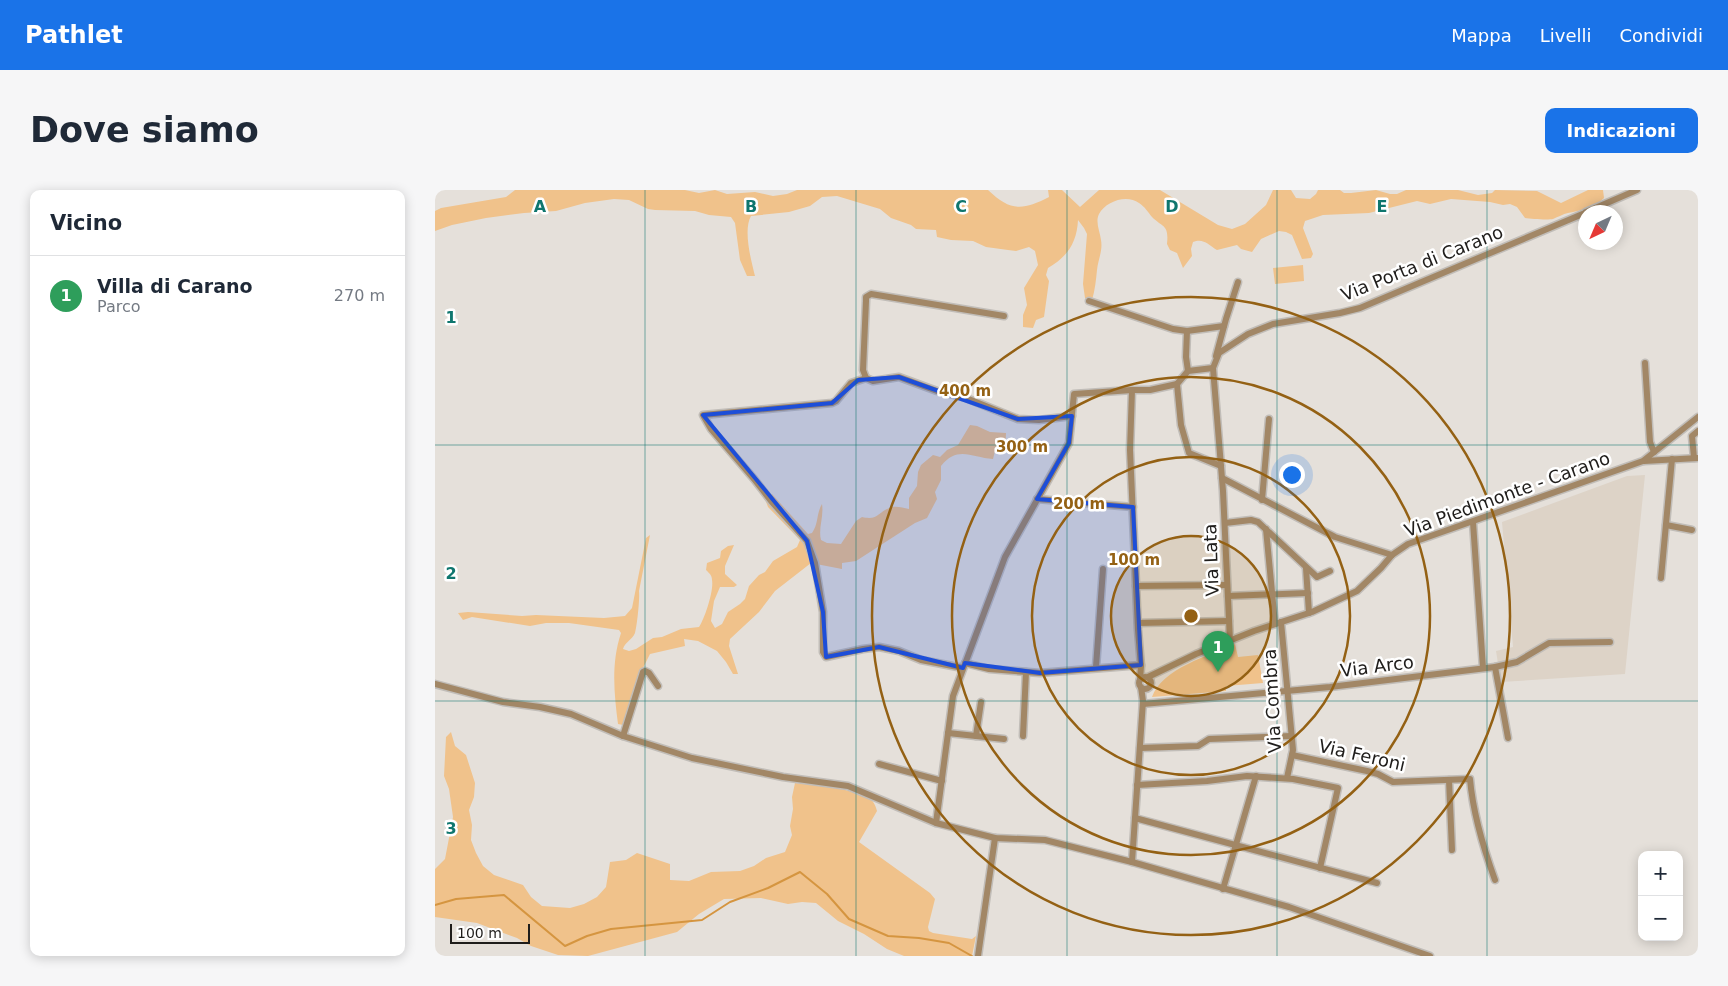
<!DOCTYPE html>
<html lang="it">
<meta charset="utf-8">
<style>
body{margin:0;font-family:"DejaVu Sans",sans-serif;background:#f6f6f7;color:#1f2937}
.controls{position:absolute;right:15px;bottom:15px;display:grid;overflow:hidden;border-radius:10px;box-shadow:0 2px 12px #0003}
.controls button{width:45px;height:45px;display:grid;place-items:center;padding:0;border:0;border-bottom:1px solid #e0e1e3;background:#fff;color:#1f2937;font:25px sans-serif}
.compass{position:absolute;left:1143px;top:15px;width:45px;height:45px;border-radius:50%;background:#fff;box-shadow:0 2px 12px #0003;rotate:224deg}
.scale{position:absolute;left:15px;bottom:12px;width:80px;box-sizing:border-box;padding-left:5px;border:2px solid #1f1d1b;border-top:0;font-size:14px;line-height:18px;white-space:nowrap;color:#1f1d1b;-webkit-text-stroke:4px #fff;paint-order:stroke}
.you{position:absolute;left:856px;top:284px;width:18px;height:18px;margin:-12px;border:4px solid #fff;border-radius:50%;background:#1a73e8;box-shadow:0 0 0 8px #1a73e833}
.badge{display:grid;place-items:center;width:32px;height:32px;border-radius:50%;background:#1a73e8;color:#fff;font-size:16px;font-weight:700}
.pin{position:absolute;translate:-50% -41px;filter:drop-shadow(0 1px 2px #0008)}
.pin::after{content:'';position:absolute;top:26px;width:18px;height:15px;background:inherit;clip-path:polygon(0 0,100% 0,50% 100%)}
.list{margin:0;padding:0;list-style:none}
h2{display:flex;justify-content:space-between;align-items:center;height:65px;margin:0;padding:0 20px;font-size:21px}
h2 small{font-size:16px;font-weight:400;color:#747a83}
.list li{display:grid;grid-template-columns:32px 1fr auto;gap:15px;align-items:center;box-sizing:border-box;height:80px;padding:0 20px;border-top:1px solid #e0e1e3}
.list b{display:block;font-size:19px;white-space:nowrap}
.list p{margin:0;font-size:16px;white-space:nowrap;color:#747a83}
.list em{font-size:16px;font-style:normal;color:#747a83}
.map{position:relative;flex:none;width:1263px;height:766px;overflow:hidden;border-radius:10px}
header{display:flex;align-items:center;gap:30px;box-sizing:border-box;height:70px;padding:0 25px;background:#1a73e8;color:#fff}
header strong{font-size:24px}
nav{display:flex;gap:28px;margin-inline-start:auto;font-size:18px}
.intro{display:flex;align-items:center;justify-content:space-between;box-sizing:border-box;height:120px;padding:0 30px}
h1{margin:0;font-size:35px}
.button{padding:12px 22px;border-radius:10px;background:#1a73e8;color:#fff;font-size:18px;font-weight:700}
main{display:flex;gap:30px;padding:0 30px}
aside{flex:1;background:#fff;border-radius:10px;box-shadow:0 2px 12px #0003}
.map>svg:first-child{display:block}
</style>
<header>
<strong>Pathlet</strong>
<nav><a>Mappa</a><a>Livelli</a><a>Condividi</a></nav>
</header>
<div class="intro"><h1>Dove siamo</h1><a class="button">Indicazioni</a></div>
<main>
<aside>
<h2>Vicino<small></small></h2>
<ul class="list">
<li><span class="badge" style="background:#2e9e5b">1</span><div><b>Villa di Carano</b><p>Parco</p></div><em>270 m</em></li>
</ul>
</aside>
<div class="map">
<svg width="1263" height="766" viewBox="0 0 1263 766">
<rect width="100%" height="100%" fill="#e5e0da"/>
<polygon fill="#ddd3c7" points="1210,285 1190,484 1066,492 1061,461 1078,457 1067,332 1192,286"/>
<g fill="#f0c28b">
<path d="M80 0H250L264 3 280 0 292 4 320 2 338 6 352 4 362 0H553C575 21 587 21 614 7L613 0H627L645 17 664 0H725L783 35 797 39 810 34 831 15 838 0H856L861 8 875 9 881 4 883 0H905L909 3H916L941 0 955 4H962L971 0H1023L1043 5 1057 3 1060 0 1102 1 1126 13 1153 0H1168L1169 8C1159 18 1147 20 1133 23 1128 24 1123 27 1118 29 1113 30 1096 29 1090 28L1082 17 1075 14 1068 15 1055 12 1016 9 995 14 982 11 934 23 888 25 870 31 868 38 878 64 876 68 867 69 857 45 851 42 844 41 826 49 817 62 806 59 802 55 782 60C773 55 769 48 758 52L756 59 757 66 748 78 742 63 735 60 732 54C734 34 728 38 717 27 713 22 710 17 704 13 692 4 671 11 664 24 660 32 665 41 666 50 668 60 663 70 662 80 661 90 660 100 657 110L650 108 648 94 652 44 649 38 643 30C642 53 632 67 613 78L611 85 614 91 609 127 601 130 598 138 588 137V125L592 115 589 98 603 75 600 61 594 57 581 61 573 60 551 57 538 51 516 50 502 47 501 40 481 39 476 35 456 28 445 19 402 6 387 7 375 16 354 22 316 26C308 40 316 70 320 86H312L305 70 300 33 296 27 274 25 260 21 220 20 213 19 194 10 179 9 150 13 121 21 89 23 51 28 17 35 0 41V21L6 18 71 7Z"/>
<polygon points="868,75 869,91 840,94 838,78"/>
<path d="M535 235 542 236 555 242 571 243 570 262 560 261 558 269C537 268 523 255 506 276V290L500 302 502 309 492 328 480 333 421 371 407 373V379L376 373 340 401 324 422 295 449 294 456 303 484H298L291 472 282 461 263 451 249 449 250 456 215 464 207 480 188 535 183 534C179 503 176 473 186 443L184 440 134 433H111L95 436 37 427 28 430 23 423 33 422 87 426 101 425 169 428 190 426 197 418 211 348 215 345 204 401C205 408 202 436 200 443 197 450 190 452 188 459L194 461 201 459 218 448 227 447 246 439 264 437C270 428 279 400 277 390 277 385 274 383 271 380L272 373 285 368 286 361 293 356 299 355 290 376V384L302 395 299 397H285L279 411 276 431 280 438 287 434 293 422 305 414 310 409 314 396 324 385 330 382 338 371 362 357 365 350 333 317 330 309 337 304 373 344 377 343C384 333 381 324 387 314 389 327 383 338 386 350L392 353 406 354 421 331 427 327C444 331 443 321 457 317 463 316 468 318 474 319V308L482 296 483 282 486 275 498 265 505 267 512 260 523 255Z"/>
<path d="M800 454 803 467 823 465 828 493 791 496V501L717 507C726 479 775 465 800 454Z"/>
<path d="M16 542 20 556 31 565 40 593 39 607 34 620 37 635 36 650 41 663 48 676 59 685 88 695 96 707 107 716 135 718 149 714 162 707 171 697 175 672 191 670 202 663 235 674V690L254 691 276 682 305 681 319 676 331 668 350 662 357 645 355 636 358 619 357 607 360 593C378 595 420 599 434 608 439 611 441 617 442 621L424 652 495 703 500 709 493 737 494 741 498 743 537 749 541 746 537 766H469L452 759 429 744 403 731 381 713 367 712 353 714 326 708 289 709 264 724 242 742 153 766 123 765 96 756 82 748 42 733 0 727V679L10 669 18 627 14 599 9 586 11 547Z"/>
</g>
<g fill="none" stroke-linecap="round" stroke-linejoin="round">
<polyline stroke="#d59540" stroke-width="2" points="0,715 21,709 69,705 130,756 152,746 176,739 267,730 295,712 333,698 365,682 392,704 414,729 453,746 484,748 514,753 537,766"/>
<g stroke="#c1bdb8" stroke-width="9">
<g id="minor">
<polyline points="1151,22 1202,0"/>
<polyline points="654,111 738,139 752,141 789,136"/>
<polyline points="752,141 751,167 753,181"/>
<polyline points="781,166 791,129 803,92"/>
<polyline points="1210,173 1215,252 1219,262"/>
<polyline points="431,188 438,191 464,187 502,201 531,208 583,229 604,230 637,226"/>
<polyline points="742,194 746,235 754,263 786,276"/>
<polyline points="1259,268 1257,246 1263,241"/>
<polyline points="1209,271 1263,268"/>
<polyline points="787,288 900,347 957,365"/>
<polyline points="602,309 698,317"/>
<polyline points="827,310 834,229"/>
<polyline points="1038,332 1048,478"/>
<polyline points="790,333 816,330 823,332 882,387 895,381"/>
<polyline points="1231,335 1257,340"/>
<polyline points="831,339 840,434"/>
<polyline points="871,378 874,423"/>
<polyline points="1226,388 1237,269"/>
<polyline points="701,396 792,395"/>
<polyline points="793,406 873,403"/>
<polyline points="846,432 858,560 852,588"/>
<polyline points="703,433 794,431"/>
<polyline points="795,451 788,301 778,178 784,163 813,144 838,134 905,123 925,118 1150,23"/>
<polyline points="530,473 554,479 605,483 706,475"/>
<polyline points="661,477 668,379"/>
<polyline points="1060,477 1073,548"/>
<polyline points="528,478 486,470 464,461 444,457 428,459 391,467 388,462 388,422 380,373 372,351 336,311 319,289 276,239 268,225 397,213 401,211 416,193 431,188 428,180 431,111 431,107 436,104 569,126"/>
<circle cx="710" cy="493" r="6"/>
<polyline points="713,487 761,464 819,441 877,422 922,401 946,378 957,365 973,354 1208,271 1263,227"/>
<polyline points="705,490 706,476 703,440 695,260 697,200 715,200 742,194 753,181 778,178"/>
<polyline points="0,494 68,512 105,517 136,524 188,546 257,568 348,587 413,596 501,633 560,648 610,650 697,672 854,717 995,766"/>
<polyline points="708,514 895,497 1060,477 1082,472 1114,453 1175,452"/>
<polyline points="513,543 569,549"/>
<polyline points="188,546 208,482 210,481 214,483 223,496"/>
<polyline points="541,546 546,512"/>
<polyline points="588,546 591,482"/>
<polyline points="705,558 763,556 774,549 857,546"/>
<path d="M857 565 932 581 943 584 958 592 1035 589C1038 624 1048 657 1060 690"/>
<polyline points="444,574 507,591"/>
<polyline points="1014,590 1017,660"/>
<polyline points="702,595 772,591 812,586 858,589 903,598 885,678"/>
<polyline points="700,628 942,693"/>
<polyline points="501,633 518,506 570,367 634,253 639,204 697,200"/>
<polyline points="697,672 708,511 706,497"/>
<polyline points="788,699 821,586"/>
<polyline points="543,766 560,648"/>
</g>
</g>
<use href="#minor" stroke="#a28766" stroke-width="6"/>
</g>
<path fill="#1d4ed8" fill-opacity="0.2" stroke="#1d4ed8" stroke-width="4" stroke-linejoin="round" d="M464 187 583 229 637 226 634 253 602 309 698 317 706 475 605 483 530 473 528 478 444 457 391 467 388 422 372 351 268 225 397 213 423 190Z"/>
<path fill="none" stroke="#0f766e" stroke-width="1" stroke-opacity="0.55" d="M210 0V766M421 0V766M632 0V766M842 0V766M1052 0V766M0 255H1263M0 511H1263"/>
<circle cx="756" cy="426" r="80" fill="#946114" fill-opacity=".12"/>
<g fill="none" stroke="#946114" stroke-width="2.5">
<circle cx="756" cy="426" r="80"/>
<circle cx="756" cy="426" r="159"/>
<circle cx="756" cy="426" r="239"/>
<circle cx="756" cy="426" r="319"/>
</g>
<g text-anchor="middle" dominant-baseline="central" stroke-width="5" stroke-linejoin="round" paint-order="stroke">
<g font-size="18" fill="#1f1d1b" stroke="#fff">
<text transform="translate(987 73) rotate(-22)">Via Porta di Carano</text>
<text transform="translate(1072 304) rotate(-20)">Via Piedimonte - Carano</text>
<text transform="translate(776 370) rotate(-92)">Via Lata</text>
<text transform="translate(942 476) rotate(-7)">Via Arco</text>
<text transform="translate(837 511) rotate(-93)">Via Combra</text>
<text transform="translate(927 565) rotate(13)">Via Feroni</text>
</g>
</g>
<g font-size="16" text-anchor="middle" font-weight="bold" fill="#0f766e" stroke="#fff" stroke-width="5" stroke-linejoin="round" paint-order="stroke">
<text x="105" y="22">A</text>
<text x="316" y="22">B</text>
<text x="526" y="22">C</text>
<text x="737" y="22">D</text>
<text x="947" y="22">E</text>
<text x="16" y="133">1</text>
<text x="16" y="389">2</text>
<text x="16" y="644">3</text>
</g>
<circle cx="756" cy="426" r="8" fill="#946114" stroke="#fff" stroke-width="2.5"/>
<g font-size="15" text-anchor="middle" font-weight="bold" fill="#946114" stroke="#fff" stroke-width="5" stroke-linejoin="round" paint-order="stroke">
<text x="530" y="206">400 m</text>
<text x="587" y="262">300 m</text>
<text x="644" y="319">200 m</text>
<text x="699" y="375">100 m</text>
</g>
</svg>
<div class="controls">
<button>+</button>
<button>−</button>
</div>
<svg class="compass" viewBox="-18 -18 36 36"><path d="M0-13l5 13h-10z" fill="#e53935"/><path d="M0 13l5-13h-10z" fill="#747a83"/></svg>
<div class="scale">100 m</div>
<div class="you"></div>
<div class="pin badge" style="left:783px;top:482px;background:#2e9e5b">1</div>
</div>
</main>
